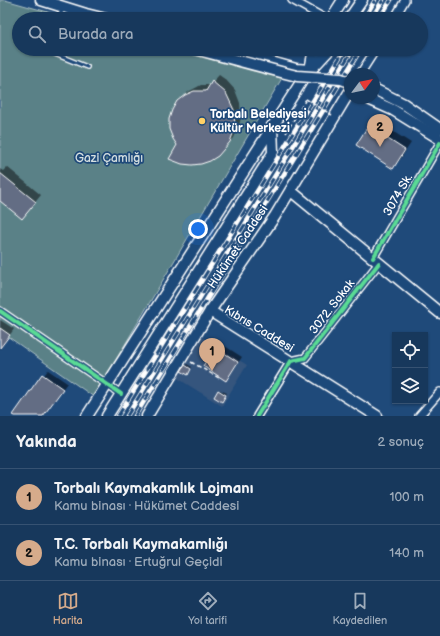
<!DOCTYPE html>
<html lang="tr">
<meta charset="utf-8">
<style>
body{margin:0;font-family:"Balsamiq Sans",sans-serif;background:#203f62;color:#f1f3f6}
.controls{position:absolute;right:12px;bottom:12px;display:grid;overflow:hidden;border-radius:0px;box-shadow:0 1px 3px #0004}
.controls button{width:36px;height:36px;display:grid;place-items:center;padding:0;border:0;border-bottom:1px solid #365272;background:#17385c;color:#f1f3f6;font:20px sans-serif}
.compass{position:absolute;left:344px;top:68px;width:36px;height:36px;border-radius:50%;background:#17385c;box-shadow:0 1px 3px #0004;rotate:58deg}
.you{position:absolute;left:198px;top:229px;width:14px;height:14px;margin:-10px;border:3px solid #fff;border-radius:50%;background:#1a73e8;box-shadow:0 0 0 6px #1a73e833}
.badge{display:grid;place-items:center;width:26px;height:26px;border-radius:50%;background:#d6ab8b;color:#111;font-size:13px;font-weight:700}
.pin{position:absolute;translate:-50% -33px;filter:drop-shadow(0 1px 2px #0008)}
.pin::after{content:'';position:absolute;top:21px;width:14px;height:12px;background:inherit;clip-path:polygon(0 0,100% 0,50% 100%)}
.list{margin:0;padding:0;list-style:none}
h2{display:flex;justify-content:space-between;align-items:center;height:52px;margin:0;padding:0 16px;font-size:17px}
h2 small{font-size:13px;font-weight:400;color:#9eacbb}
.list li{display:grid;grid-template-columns:26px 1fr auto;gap:12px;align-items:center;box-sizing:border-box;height:56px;padding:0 16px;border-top:1px solid #365272}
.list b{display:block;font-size:15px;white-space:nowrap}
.list p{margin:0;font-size:13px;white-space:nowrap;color:#9eacbb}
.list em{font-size:13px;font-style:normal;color:#9eacbb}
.icon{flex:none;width:22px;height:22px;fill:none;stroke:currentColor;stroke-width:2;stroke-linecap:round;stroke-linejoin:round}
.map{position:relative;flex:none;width:440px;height:416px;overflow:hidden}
.search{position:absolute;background:#17385c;box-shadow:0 1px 3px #0004;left:12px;right:12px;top:12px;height:44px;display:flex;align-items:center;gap:10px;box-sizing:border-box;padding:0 14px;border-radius:22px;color:#9eacbb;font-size:15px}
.sheet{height:164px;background:#17385c}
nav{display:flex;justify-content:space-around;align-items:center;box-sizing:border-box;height:56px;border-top:1px solid #365272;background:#17385c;font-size:11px;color:#9eacbb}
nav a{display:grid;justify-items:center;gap:2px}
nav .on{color:#d6ab8b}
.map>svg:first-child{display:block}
</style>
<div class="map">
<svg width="440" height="416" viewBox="0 0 440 416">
<rect width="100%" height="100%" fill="#1f4a7a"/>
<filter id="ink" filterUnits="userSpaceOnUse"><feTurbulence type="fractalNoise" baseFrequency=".025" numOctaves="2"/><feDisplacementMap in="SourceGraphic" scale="8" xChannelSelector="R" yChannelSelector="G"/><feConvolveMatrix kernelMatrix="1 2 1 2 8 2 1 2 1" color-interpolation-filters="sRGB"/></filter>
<g filter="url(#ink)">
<polygon fill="#34547d" points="202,337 247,365 222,406 177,378"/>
<polygon fill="#5a8187" stroke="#acc0c3" points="0,0 5,0 73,19 19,19 19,49 180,49 282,78 94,397 0,331"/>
<g fill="#0007">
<polygon points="219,75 226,80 235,90 240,103 241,117 239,126 234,138 217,155 178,145 181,99 188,92 201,85 210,85"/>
<polygon points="375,120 411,143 399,161 393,167 357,144 369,126"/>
<polygon points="7,167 41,195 28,211 0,200 0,169 3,171"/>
<polygon points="0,320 14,329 0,349"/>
<polygon points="220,343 242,357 230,375 226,379 216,348"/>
<polygon points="187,364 192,367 189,372 183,370"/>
<polygon points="48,370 67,383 43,416 17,416 15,414"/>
<polygon points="220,390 227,393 223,399 219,391"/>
</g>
<g fill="#646d84" stroke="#fff">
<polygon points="212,81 226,93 234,110 235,128 230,142 218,156 210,161 201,164 192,165 182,164 169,159 177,145 173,139 169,129 169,119 172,110 177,101 185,95 194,91 206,91"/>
<polygon points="368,126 405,150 393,169 356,145"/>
<polygon points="0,173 36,202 22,219 0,201"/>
<polygon points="0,328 10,335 0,348"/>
<polygon points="215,347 238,362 226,381 203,366"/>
<polygon points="185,365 191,369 188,375 181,371"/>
<polygon points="42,374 63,389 43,416 15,416 13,415"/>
<polygon points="218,390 226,395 222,402 214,397"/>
</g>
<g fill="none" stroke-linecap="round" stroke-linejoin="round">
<g stroke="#fff" stroke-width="6">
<g id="service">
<polyline points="55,19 65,8"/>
<polyline points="51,49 55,54 87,67"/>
</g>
</g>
<g stroke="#fff" stroke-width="10">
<g id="minor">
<polyline points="292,0 326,19"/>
<polyline points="394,19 405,0"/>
<polyline points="360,74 376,49"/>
<polyline points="373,258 440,143"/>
<polyline points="0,311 121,394"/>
<polyline points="257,416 291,361 305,358 379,263"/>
<polyline points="419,416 440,392"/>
</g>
</g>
<g stroke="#fff" stroke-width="13">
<g id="secondary">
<polyline points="41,0 86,14 106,19"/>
<polyline points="331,19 343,0"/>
<polyline points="349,19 362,0"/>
<polyline points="225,49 296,69 310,70"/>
<polyline points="310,70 314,49"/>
<polyline points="374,89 404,104 440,129"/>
<polyline points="366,98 393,110 440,139"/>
<polyline points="291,191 440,313"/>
<polyline points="210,311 377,416"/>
<polyline points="87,416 305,76 330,49"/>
<polyline points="107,416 273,153 272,126"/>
<polyline points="147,416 210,311 275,216 350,91"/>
</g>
</g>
<g stroke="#fff" stroke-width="1.5" stroke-dasharray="4 3" stroke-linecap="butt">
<polyline points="286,133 306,99"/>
<polyline points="191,362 219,378"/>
</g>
<use href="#service" stroke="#1f4a7a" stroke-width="3.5"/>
<use href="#minor" stroke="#1f4a7a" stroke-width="7"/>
<use href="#secondary" stroke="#1f4a7a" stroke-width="10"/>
<g stroke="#fff" stroke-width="4.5">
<g id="rail">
<polyline points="364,19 375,0"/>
<polyline points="371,19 383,0"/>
<polyline points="379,19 391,0"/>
<polyline points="118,416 345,49"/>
<polyline points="127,416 353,49"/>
<polyline points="135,416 361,49"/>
</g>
</g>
<use href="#rail" stroke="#1f4a7a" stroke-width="3" stroke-dasharray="9" stroke-linecap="butt"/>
<g stroke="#fff" stroke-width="13" stroke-linecap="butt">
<polyline id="secondary-bridge" points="195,49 281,72 297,76 341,79 350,82"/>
</g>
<polyline stroke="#fff" stroke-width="1.5" stroke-dasharray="4 3" stroke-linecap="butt" points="306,99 332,115"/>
<use href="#secondary-bridge" stroke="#1f4a7a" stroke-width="10"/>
<g stroke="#1f4a7a" stroke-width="6">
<g id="cycleway">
<polyline points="373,258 440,143"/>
<polyline points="0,311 121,394"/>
<polyline points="257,416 291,361 305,358 379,263"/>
</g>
</g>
<use href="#cycleway" stroke="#5adb95" stroke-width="4"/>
</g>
</g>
<circle fill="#ffd166" stroke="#1f4a7a" stroke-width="1.5" cx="202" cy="121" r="4"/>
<g text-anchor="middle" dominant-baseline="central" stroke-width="3.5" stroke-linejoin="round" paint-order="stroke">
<g font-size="12" font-weight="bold" fill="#fff" stroke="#1f4a7a" text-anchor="start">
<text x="210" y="114">Torbalı Belediyesi<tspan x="210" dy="14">Kültür Merkezi</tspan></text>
</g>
<g font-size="12" fill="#d6e0e1" stroke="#1f4a7a">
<text x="109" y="158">Gazi Çamlığı</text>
</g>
<g font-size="12" fill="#fff" stroke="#1f4a7a">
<text transform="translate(398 195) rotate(-60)">3074 Sk.</text>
<text transform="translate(238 247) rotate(-56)">Hükümet Caddesi</text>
<text transform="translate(332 307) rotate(-52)">3072. Sokak</text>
<text transform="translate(259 329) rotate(31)">Kıbrıs Caddesi</text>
</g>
</g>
</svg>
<div class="controls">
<button><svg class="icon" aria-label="locate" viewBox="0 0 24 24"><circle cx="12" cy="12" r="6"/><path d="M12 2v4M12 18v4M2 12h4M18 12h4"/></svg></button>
<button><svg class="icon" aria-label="layers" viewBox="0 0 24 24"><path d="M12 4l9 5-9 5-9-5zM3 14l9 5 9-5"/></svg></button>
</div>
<svg class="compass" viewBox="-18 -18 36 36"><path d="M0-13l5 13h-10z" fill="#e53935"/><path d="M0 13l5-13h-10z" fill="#9eacbb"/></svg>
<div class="you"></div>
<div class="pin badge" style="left:212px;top:371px">1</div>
<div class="pin badge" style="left:380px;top:147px">2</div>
<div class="search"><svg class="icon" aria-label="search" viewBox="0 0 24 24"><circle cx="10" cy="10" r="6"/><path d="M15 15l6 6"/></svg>Burada ara</div>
</div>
<section class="sheet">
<h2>Yakında<small>2 sonuç</small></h2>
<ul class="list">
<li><span class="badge">1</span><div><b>Torbalı Kaymakamlık Lojmanı</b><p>Kamu binası · Hükümet Caddesi</p></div><em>100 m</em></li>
<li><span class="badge">2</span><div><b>T.C. Torbalı Kaymakamlığı</b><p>Kamu binası · Ertuğrul Geçidi</p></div><em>140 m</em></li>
</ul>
</section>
<nav>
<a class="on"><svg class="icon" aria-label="map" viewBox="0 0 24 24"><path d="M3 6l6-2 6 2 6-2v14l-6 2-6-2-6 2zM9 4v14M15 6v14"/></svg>Harita</a>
<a><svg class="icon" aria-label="directions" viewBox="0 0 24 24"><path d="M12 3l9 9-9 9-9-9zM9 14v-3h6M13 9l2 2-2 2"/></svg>Yol tarifi</a>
<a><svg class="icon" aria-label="saved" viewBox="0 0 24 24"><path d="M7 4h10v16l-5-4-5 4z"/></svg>Kaydedilen</a>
</nav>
